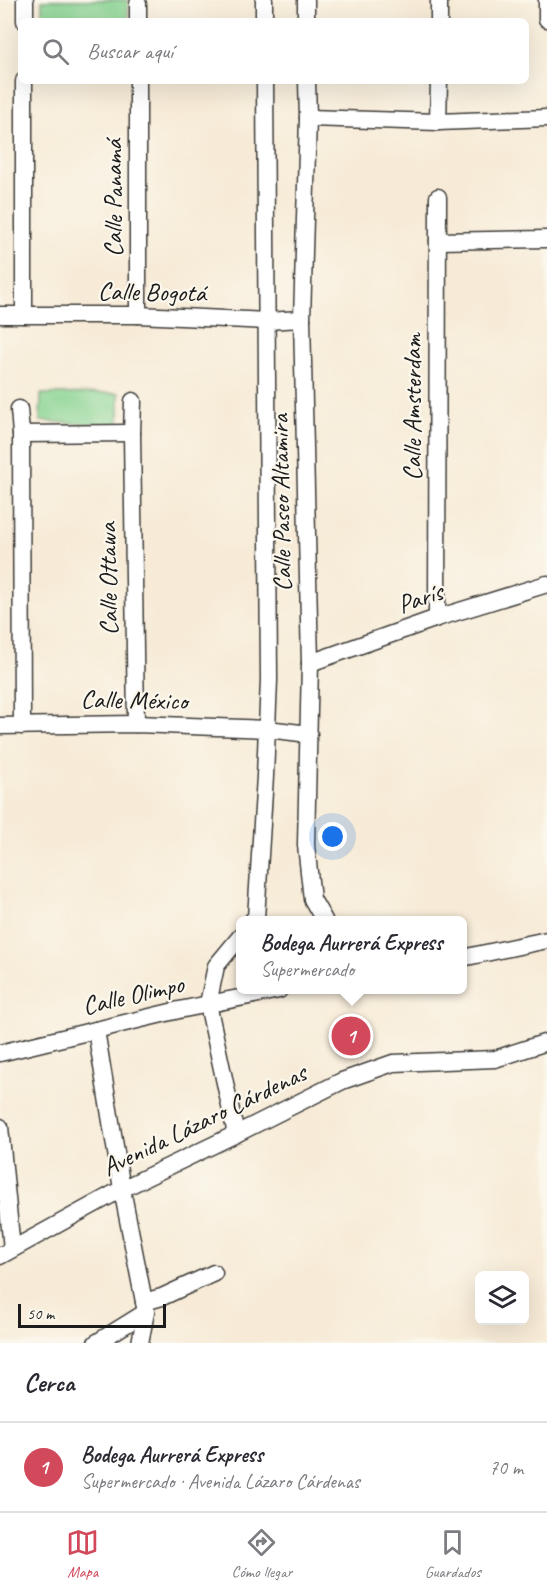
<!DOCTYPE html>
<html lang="es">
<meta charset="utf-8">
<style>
body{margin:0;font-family:Caveat,sans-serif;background:#f7f7f7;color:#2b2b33}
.controls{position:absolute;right:18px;bottom:18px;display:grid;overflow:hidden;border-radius:9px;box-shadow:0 6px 24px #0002}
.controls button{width:54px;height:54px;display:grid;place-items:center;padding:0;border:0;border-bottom:2px solid #e1e1e2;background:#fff;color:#2b2b33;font:30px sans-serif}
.scale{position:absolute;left:18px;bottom:15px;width:148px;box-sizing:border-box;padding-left:6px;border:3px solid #1c1c1c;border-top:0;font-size:16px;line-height:21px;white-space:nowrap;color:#1c1c1c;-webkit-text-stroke:4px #fbf7ec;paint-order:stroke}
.you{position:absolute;left:333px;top:837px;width:21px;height:21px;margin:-15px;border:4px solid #fff;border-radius:50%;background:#1a73e8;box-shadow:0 0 0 9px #1a73e833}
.badge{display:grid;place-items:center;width:39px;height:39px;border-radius:50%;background:#d1495b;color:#fff;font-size:20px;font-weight:700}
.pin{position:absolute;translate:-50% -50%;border:3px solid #fff;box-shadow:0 2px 6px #0006}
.popup{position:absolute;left:236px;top:916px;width:231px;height:78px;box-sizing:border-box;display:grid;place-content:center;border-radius:9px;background:#fff;filter:drop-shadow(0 2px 4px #0005);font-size:20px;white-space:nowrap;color:#7c7c81}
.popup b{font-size:22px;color:#2b2b33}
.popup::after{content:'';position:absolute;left:50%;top:100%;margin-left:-12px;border:12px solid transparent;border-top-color:#fff}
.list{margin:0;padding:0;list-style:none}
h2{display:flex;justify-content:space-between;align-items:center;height:78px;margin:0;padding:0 24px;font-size:26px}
h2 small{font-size:20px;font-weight:400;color:#7c7c81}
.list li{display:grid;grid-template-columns:39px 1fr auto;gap:18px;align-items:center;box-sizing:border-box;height:90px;padding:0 24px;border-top:2px solid #e1e1e2}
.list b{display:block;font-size:22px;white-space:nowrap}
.list p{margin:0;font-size:20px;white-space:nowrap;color:#7c7c81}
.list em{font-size:20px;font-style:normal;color:#7c7c81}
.icon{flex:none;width:33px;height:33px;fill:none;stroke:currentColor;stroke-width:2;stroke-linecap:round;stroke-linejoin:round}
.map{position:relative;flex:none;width:547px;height:1343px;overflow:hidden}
.search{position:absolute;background:#fff;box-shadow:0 6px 24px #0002;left:18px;right:18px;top:18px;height:66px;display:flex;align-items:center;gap:15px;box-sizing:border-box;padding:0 21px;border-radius:9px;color:#7c7c81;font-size:22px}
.sheet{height:168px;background:#fff}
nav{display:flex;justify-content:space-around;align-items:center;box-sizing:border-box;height:84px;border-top:2px solid #e1e1e2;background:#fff;font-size:16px;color:#7c7c81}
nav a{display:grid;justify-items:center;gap:3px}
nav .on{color:#d1495b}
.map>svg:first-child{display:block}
</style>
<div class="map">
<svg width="547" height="1343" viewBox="0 0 547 1343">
<rect width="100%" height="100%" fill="#fbf7ec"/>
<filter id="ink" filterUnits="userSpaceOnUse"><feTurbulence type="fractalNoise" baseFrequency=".0167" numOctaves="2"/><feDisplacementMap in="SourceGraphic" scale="12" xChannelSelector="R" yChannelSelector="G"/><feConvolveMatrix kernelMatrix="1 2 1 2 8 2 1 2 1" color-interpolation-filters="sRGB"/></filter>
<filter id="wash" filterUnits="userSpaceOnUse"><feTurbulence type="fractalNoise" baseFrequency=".008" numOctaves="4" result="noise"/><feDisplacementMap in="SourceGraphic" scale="24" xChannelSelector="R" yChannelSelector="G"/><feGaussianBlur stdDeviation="1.35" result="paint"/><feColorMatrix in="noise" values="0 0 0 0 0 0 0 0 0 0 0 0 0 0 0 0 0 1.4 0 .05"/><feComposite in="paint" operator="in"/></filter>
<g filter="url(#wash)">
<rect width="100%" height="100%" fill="#f7ebd7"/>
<g fill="#87d392" stroke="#527857" stroke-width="1.5">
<rect x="42" y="0" width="86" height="21"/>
<polygon points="119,393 119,426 40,421 41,394"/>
</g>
</g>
<g filter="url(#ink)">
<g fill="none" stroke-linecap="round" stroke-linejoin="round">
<g stroke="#3d3b38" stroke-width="19">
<g id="minor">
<polyline points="264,0 264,21"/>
<polyline points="306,0 306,21"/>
<polyline points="547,0 547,19"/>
<polyline points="138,4 138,21"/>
<polyline points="25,21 25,0"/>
<polyline points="439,21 439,0"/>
<polyline points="307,81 308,118 302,319 310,663 306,845 312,899 324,920"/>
<polyline points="308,118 438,122 547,118"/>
<polyline points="438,122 439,81"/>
<polyline points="438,241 547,239"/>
<polyline points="0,315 138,315 266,321 302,319"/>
<polyline points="24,315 24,81"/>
<polyline points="138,315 138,81"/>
<polyline points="133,401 132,433 136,724"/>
<polyline points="19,409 21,434 22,726"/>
<polyline points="21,434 132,433"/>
<polyline points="437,618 438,197"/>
<polyline points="310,663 437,618 547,584"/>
<polyline points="0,726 136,724 267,729 309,734"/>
<polyline points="253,920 256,918 265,776 269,680 265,81"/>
<polyline points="462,958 547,940"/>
<polyline points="96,1030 122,1189 146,1312 140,1343"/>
<polyline points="0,1053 179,1010 279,990"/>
<polyline points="0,1127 12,1249"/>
<polyline points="236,1134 208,1004 216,966 240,937"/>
<polyline points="0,1256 122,1189 236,1134 342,1081 393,1063 495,1059 547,1042"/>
<polyline points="144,1302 162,1297 214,1273"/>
<polyline points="96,1343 146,1312"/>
</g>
</g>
<use href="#minor" stroke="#fff" stroke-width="16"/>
</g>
</g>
<g text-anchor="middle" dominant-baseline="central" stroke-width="4.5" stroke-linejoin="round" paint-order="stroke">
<g font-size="26" fill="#1c1c1c" stroke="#fbf7ec">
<text transform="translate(113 198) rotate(-90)">Calle Panamá</text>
<text transform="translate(152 292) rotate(1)">Calle Bogotá</text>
<text transform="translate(412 407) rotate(-90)">Calle Amsterdam</text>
<text transform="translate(281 503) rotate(-91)">Calle Paseo Altamira</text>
<text transform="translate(108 579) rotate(-91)">Calle Ottawa</text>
<text transform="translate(420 598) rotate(-19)">París</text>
<text transform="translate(134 700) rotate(1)">Calle México</text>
<text transform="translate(133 995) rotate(-13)">Calle Olimpo</text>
<text transform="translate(204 1120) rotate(-26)">Avenida Lázaro Cárdenas</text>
</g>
</g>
</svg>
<div class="controls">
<button><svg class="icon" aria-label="layers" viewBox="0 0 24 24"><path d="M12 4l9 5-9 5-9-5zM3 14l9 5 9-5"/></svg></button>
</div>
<div class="scale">50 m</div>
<div class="you"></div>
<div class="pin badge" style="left:351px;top:1036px">1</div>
<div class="popup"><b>Bodega Aurrerá Express</b>Supermercado</div>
<div class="search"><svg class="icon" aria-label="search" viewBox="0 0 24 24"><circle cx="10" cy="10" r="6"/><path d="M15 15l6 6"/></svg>Buscar aquí</div>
</div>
<section class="sheet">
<h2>Cerca<small></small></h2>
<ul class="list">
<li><span class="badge">1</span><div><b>Bodega Aurrerá Express</b><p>Supermercado · Avenida Lázaro Cárdenas</p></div><em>70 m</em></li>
</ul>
</section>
<nav>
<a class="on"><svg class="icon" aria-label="map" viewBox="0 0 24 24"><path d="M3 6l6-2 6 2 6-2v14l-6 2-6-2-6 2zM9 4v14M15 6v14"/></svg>Mapa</a>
<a><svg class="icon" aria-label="directions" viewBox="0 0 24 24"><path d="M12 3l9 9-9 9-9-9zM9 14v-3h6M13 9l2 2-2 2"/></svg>Cómo llegar</a>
<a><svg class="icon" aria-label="saved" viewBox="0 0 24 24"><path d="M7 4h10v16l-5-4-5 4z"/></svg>Guardados</a>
</nav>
